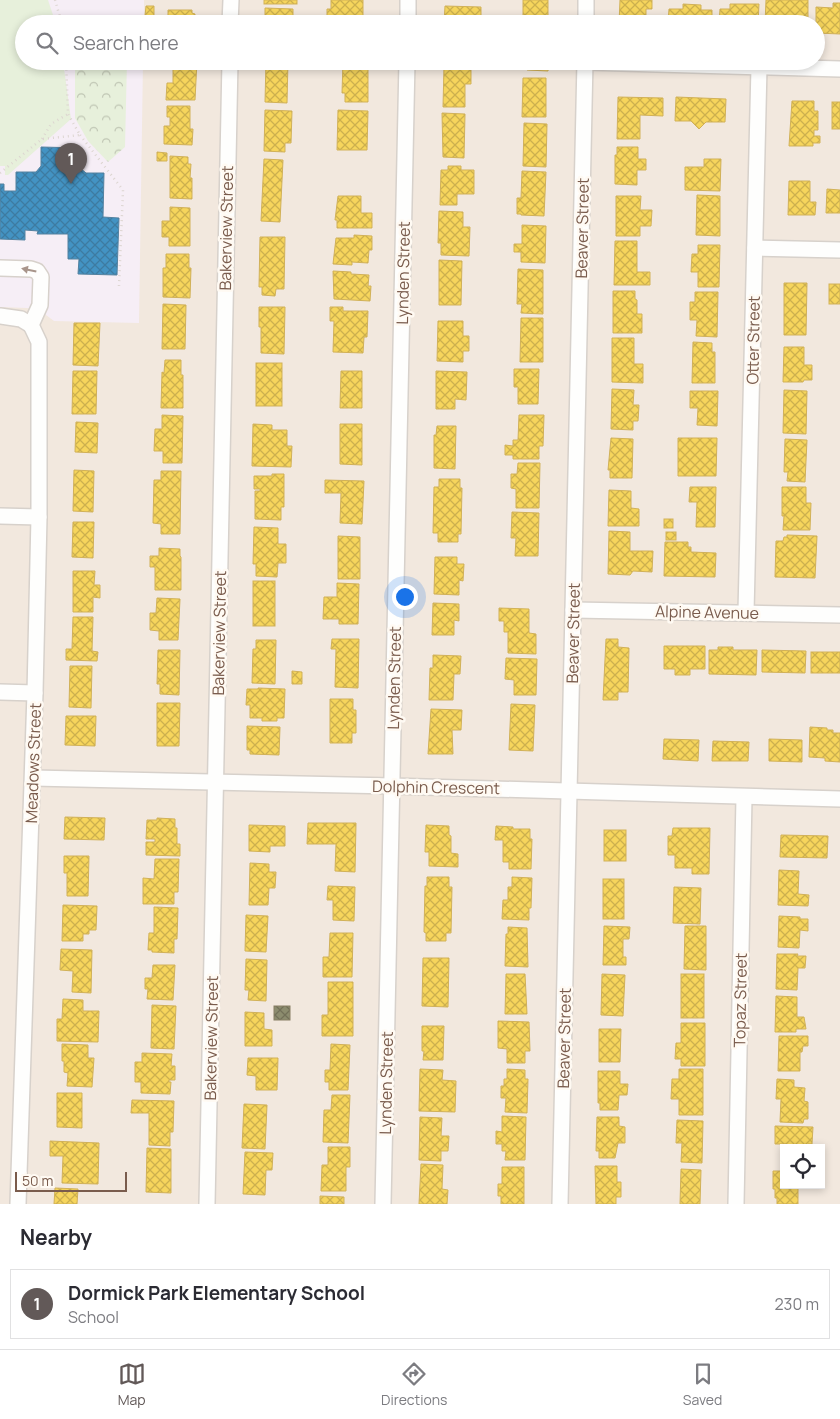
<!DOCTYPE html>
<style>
body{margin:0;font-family:Manrope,sans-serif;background:#f2f2f3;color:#2b2b33}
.controls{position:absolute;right:15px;bottom:15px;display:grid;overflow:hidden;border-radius:0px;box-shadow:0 2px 8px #0003}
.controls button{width:45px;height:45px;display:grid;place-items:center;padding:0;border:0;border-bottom:1px solid #e1e1e2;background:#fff;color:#2b2b33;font:25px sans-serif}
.scale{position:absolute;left:15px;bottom:12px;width:112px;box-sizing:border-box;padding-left:5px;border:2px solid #7a5c4d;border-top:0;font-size:14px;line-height:18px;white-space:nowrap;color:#7a5c4d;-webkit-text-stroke:4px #fffaf3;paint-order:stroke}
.you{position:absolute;left:404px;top:596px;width:18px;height:18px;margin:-12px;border:4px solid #fff;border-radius:50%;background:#1a73e8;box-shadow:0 0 0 8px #1a73e833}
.badge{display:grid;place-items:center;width:32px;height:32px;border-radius:50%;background:#625958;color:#fff;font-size:16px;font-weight:700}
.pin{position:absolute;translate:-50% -41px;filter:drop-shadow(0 1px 2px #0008)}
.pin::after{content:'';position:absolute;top:26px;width:18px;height:15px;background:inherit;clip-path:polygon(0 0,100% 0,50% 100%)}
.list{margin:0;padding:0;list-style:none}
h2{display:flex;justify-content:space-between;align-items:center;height:65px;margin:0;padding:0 20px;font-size:21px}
h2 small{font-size:16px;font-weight:400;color:#7c7c81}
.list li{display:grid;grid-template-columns:32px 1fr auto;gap:15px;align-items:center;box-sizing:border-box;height:70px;margin:0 10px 10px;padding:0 10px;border:1px solid #e1e1e2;border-radius:0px}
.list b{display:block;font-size:19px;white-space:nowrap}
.list p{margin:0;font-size:16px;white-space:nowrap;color:#7c7c81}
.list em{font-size:16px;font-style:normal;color:#7c7c81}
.icon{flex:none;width:28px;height:28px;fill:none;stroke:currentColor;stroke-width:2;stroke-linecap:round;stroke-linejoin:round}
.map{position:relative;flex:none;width:840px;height:1204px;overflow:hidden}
.search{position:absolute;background:#fff;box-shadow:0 2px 8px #0003;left:15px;right:15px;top:15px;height:55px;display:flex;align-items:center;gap:12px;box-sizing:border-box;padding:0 18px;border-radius:28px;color:#7c7c81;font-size:19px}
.sheet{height:145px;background:#fff}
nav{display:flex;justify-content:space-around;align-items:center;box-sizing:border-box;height:70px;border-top:1px solid #e1e1e2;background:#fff;font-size:14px;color:#7c7c81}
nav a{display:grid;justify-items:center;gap:2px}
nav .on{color:#625958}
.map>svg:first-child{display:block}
</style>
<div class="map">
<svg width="840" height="1204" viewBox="0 0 840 1204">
<defs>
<pattern id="park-crowns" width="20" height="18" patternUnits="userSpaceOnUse" patternTransform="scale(1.25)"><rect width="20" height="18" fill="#e7f0db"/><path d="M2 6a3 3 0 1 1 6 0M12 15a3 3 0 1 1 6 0" fill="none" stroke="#c0c6b4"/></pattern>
<pattern id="homes-cross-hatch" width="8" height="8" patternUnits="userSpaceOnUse" patternTransform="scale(1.25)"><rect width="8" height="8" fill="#f6d55c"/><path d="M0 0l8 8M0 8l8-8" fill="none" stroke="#ccb04e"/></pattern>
<pattern id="schools-cross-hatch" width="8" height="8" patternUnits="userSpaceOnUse" patternTransform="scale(1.25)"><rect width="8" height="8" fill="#4393c3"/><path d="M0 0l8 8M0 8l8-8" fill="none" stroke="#3d7ba1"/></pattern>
<pattern id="industry-cross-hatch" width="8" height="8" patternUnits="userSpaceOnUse" patternTransform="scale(1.25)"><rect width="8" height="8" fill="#8c8c6e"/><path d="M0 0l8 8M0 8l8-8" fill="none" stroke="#727058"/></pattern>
</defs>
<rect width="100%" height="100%" fill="#f9f5f0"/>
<path fill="#f2e8de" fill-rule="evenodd" d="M0 0H840V1204H0ZM24 24H816V61H24ZM784 1148H821V1185H784Z"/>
<polygon fill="#f6eef6" points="0,0 144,0 144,24 24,24 24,61 143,61 139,323 54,321 42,312 27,308 0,307"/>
<polygon fill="#e7f0db" points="0,0 48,0 56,24 24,24 24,61 63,61 71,119 8,175 5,175 5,166 0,166"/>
<polygon fill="url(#park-crowns)" points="75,61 127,61 125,147 108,162 88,141 75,118"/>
<g fill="url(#homes-cross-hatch)" stroke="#d1b158">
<rect x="264" y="0" width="33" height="4"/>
<polygon points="331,0 363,0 363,16 360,16 360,21 362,21 362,24 327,23 327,9 331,9"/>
<rect x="523" y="0" width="25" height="16"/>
<polygon points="620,0 652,0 652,9 646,9 646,24 619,24"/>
<polygon points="766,0 808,0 808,19 800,19 800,24 765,24"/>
<polygon points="833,3 840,3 840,34 816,33 816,7 833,8"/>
<polygon points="683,4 701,5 701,10 712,10 712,24 668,24 669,9 683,9"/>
<polygon points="730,4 759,4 758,24 719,24 720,9 730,9"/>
<polygon points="146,6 154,6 154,16 145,16"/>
<polygon points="445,6 481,7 481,24 444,24"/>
<polygon points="265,8 293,9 293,20 289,20 289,24 265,24"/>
<polygon points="168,10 192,10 192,13 195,14 195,24 168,24"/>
<polygon points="173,61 197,61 195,100 166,100 167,83 173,83"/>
<polygon points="266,61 288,61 287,103 265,102"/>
<polygon points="343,61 368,61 368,102 345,102 345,93 342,93"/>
<polygon points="527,61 549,61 548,71 527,70"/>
<polygon points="444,66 471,66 471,84 465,84 465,107 443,107"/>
<polygon points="523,78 546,78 546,117 522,117"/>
<polygon points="618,97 663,98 663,116 640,115 640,139 617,139"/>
<polygon points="676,97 726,99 725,122 706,122 699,129 691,121 675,121"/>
<polygon points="792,101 814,101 814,111 818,111 818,130 814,130 814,136 820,136 820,143 813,143 813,146 789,146"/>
<rect x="832" y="102" width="8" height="27"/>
<polygon points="167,106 190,106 190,129 193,129 192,145 164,144 164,126 170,126 170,117 167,117"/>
<polygon points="265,110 292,111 291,143 285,143 285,152 264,151"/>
<polygon points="338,110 368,111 367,150 337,150"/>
<polygon points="442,113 465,114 464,158 443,157"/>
<polygon points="524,123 547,124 546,167 523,166"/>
<polygon points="617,147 638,147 638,159 646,159 646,170 637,170 637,185 615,184 615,155 617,155"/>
<polygon points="157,152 167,153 167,161 157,161"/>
<polygon points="170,156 188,157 188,164 191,164 190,178 192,178 192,199 170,198"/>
<polygon points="264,159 283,160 280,222 261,221"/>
<polygon points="704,159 721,159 720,191 685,190 685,167 704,167"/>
<polygon points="448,166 461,166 461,170 474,170 474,194 457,194 457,205 440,205 441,170 448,170"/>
<polygon points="522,171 546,172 544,216 521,215 521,214 517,214 517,198 521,198"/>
<polygon points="789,181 810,181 810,202 816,202 815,215 788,215"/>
<polygon points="827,189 840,190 840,213 826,213"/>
<polygon points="697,195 720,196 720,236 696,235"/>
<polygon points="338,196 361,196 361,213 372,213 372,228 337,228 337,220 335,220"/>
<polygon points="616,196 641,196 640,210 652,210 651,226 640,226 640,236 616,236"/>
<polygon points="170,207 190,208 190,246 169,246 169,237 162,237 162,221 170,221"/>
<polygon points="439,211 463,212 463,227 470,227 469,256 441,255 441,243 438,243"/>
<polygon points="522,225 546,226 545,263 521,262 521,252 514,252 514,244 522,244"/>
<polygon points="354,235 372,236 372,250 369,250 368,263 352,262 352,265 333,264 336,238 354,238"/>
<polygon points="260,237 285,237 284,289 276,289 275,296 262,295 262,287 259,287"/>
<polygon points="615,241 637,241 637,272 650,272 650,285 614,285"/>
<polygon points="698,245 720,245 719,287 698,287 698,272 691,272 692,254 698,254"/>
<polygon points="166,254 189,254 189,268 191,268 190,298 163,297 163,268 166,268"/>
<polygon points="439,260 462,261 461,305 439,305"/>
<polygon points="518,269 543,270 543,314 521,313 522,304 517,304"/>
<polygon points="333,271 351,272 351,274 369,275 368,286 371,286 370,301 334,299"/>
<polygon points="784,283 807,283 806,335 784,335"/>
<rect x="829" y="284" width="11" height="20"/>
<polygon points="613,291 635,291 635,299 637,300 637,314 642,314 642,333 613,333"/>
<polygon points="695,292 718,292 717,337 696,336 697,320 690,320 690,302 695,302"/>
<polygon points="163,304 186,305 185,349 162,349"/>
<polygon points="259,307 285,307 284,354 261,353 261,327 259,327"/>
<polygon points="330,307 343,307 343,311 368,311 367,337 364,337 363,353 333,352 334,321 330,321"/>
<polygon points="521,318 543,318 543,362 520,362"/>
<polygon points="438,321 463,321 463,336 469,336 469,351 463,351 463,362 437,361"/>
<polygon points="74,323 100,323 98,366 73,365"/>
<polygon points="612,338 634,338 634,364 643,364 643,383 612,382"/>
<polygon points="693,342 712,343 712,352 715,352 715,383 692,383"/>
<polygon points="784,347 804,347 804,365 812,365 812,380 804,380 803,382 783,382"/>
<polygon points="165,360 181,360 181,375 183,375 183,408 161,408 162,372 164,373"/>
<rect x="256" y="363" width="26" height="43"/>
<polygon points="514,369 539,369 538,404 518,404 518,387 514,387"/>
<polygon points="73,371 97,371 96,414 72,414"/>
<polygon points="341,371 362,371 362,408 340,408"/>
<polygon points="436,371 467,372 466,400 455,399 455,409 436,409"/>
<polygon points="612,389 634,390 633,405 639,405 638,421 633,421 633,430 611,429"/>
<polygon points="784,390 807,391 806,434 783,433"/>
<polygon points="690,391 718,391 717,426 697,425 698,408 690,408"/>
<polygon points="162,415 183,416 182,463 163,463 163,451 154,451 155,429 162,429"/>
<polygon points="519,415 544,415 543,446 539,446 539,459 513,459 513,455 505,455 505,445 513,446 513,440 518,440"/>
<polygon points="76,422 98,423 97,453 75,452"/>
<polygon points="253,424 272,425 272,430 287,430 287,446 292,446 291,467 252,466"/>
<polygon points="340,424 362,424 362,465 340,464"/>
<polygon points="437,426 456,426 455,469 434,468 434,435 436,435"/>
<polygon points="611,438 633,439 632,478 610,478 610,470 608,470"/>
<polygon points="678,438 717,438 716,476 678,476"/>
<polygon points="785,439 807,440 805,482 787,481 788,472 784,472"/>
<polygon points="518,463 540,463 539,508 516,508 516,489 511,488 511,474 517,474"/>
<polygon points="74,470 94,471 93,512 73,511"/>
<polygon points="161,471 181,471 180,534 161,534 161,524 153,523 154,480 161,480"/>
<polygon points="272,474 284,474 284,507 281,507 281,520 255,519 255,491 260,491 260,489 254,489 254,476 272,476"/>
<polygon points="439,479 460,479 460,488 462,488 461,534 458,534 458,542 438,542 438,533 433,533 434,487 439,487"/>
<polygon points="325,480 364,481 362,524 340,523 341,493 325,493"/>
<polygon points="690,487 716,487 715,527 696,527 697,502 689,502"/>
<polygon points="782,487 806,487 806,503 811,503 810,530 783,530 784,516 782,516"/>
<polygon points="609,490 631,491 631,508 639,509 639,526 608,526"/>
<polygon points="512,512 539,513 538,556 515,556 516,538 511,538"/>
<rect x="664" y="519" width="9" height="9"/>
<polygon points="73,522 94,522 93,558 72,557"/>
<polygon points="254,527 278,528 278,544 286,544 286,563 278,563 277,577 256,576 256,564 253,564"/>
<polygon points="609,531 630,532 630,551 653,551 652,572 633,571 630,575 608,574"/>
<rect x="666" y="532" width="10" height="8"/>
<polygon points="787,535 817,536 815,578 775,577 776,541 783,541 784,537 787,537"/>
<polygon points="338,536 360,537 360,579 338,579"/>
<polygon points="665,542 688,542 688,547 691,547 691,552 716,553 715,577 664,576"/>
<polygon points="159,548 180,549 180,556 181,557 181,590 155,590 155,567 150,567 150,556 159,556"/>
<polygon points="435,557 457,557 457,564 464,564 463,581 459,580 459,595 434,594"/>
<polygon points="73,571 95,571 94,585 100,585 100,598 93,597 93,612 73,612"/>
<rect x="253" y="581" width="22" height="45"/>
<polygon points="337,583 359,584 358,624 339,624 339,619 323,619 324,597 337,597"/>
<polygon points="157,598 180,599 178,640 159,640 159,631 150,630 150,613 156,613"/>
<polygon points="433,603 459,604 459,621 454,620 454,635 432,635"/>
<polygon points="499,608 529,609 529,633 536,634 536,654 508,653 508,632 504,632 504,621 499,621"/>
<polygon points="73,617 93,617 92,651 98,652 97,661 66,660 66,649 72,649"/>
<polygon points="332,639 359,639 358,688 335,687 336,649 331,649"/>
<polygon points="606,639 618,639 618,647 629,648 628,692 618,692 618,700 603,700"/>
<polygon points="256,640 276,640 275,684 252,683 253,649 256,649"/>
<polygon points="664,646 705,646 705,669 690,669 690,675 675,675 675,669 664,669"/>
<polygon points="718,647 733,647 733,650 757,650 756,675 709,674 709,650 718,650"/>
<polygon points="158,650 180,650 179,695 160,694 160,684 157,684"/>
<polygon points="762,650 806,651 805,673 762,672"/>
<rect x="811" y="652" width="29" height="21"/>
<polygon points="433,655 461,656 460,674 454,674 453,700 429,700 430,668 433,668"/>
<polygon points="506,658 537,659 536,695 514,695 514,680 505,679"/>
<polygon points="70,666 92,666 91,708 69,707"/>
<polygon points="292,671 302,672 302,684 292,684"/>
<polygon points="258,688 285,689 284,718 277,718 277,721 262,721 262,718 250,718 250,705 246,705 247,689 258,689"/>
<polygon points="330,699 353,699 353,710 356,710 356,733 352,733 352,743 330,743"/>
<polygon points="157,703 180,703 179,746 157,746"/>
<polygon points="511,704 535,705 533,751 509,750"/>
<polygon points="431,709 462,710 461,730 452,730 453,754 428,754"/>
<polygon points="66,716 96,716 95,746 65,745"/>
<polygon points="247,726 280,727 279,755 250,754 250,750 247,750"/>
<polygon points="810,727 827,728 827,730 833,730 833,733 840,733 840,762 825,761 825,758 809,757"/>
<polygon points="664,739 699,740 698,761 663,759"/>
<polygon points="769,739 802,740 802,762 769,761"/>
<polygon points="713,741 749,742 748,761 712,761"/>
<polygon points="65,817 105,818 104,840 64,839"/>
<polygon points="157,818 175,819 175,828 177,828 177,844 180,844 180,856 146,855 146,842 155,842 155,839 146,839 147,820 157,820"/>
<polygon points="308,823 356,823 355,872 335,871 336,844 307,844"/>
<polygon points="249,825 285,826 285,846 270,846 270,852 249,851"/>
<polygon points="426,825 449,826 449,835 451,836 451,853 458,854 458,867 429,866 429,852 425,852"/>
<polygon points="496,826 513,827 513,829 530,829 530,839 532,839 531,869 509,869 509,862 503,862 503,840 495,840"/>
<polygon points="673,828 710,828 709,874 692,874 692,868 675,868 675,855 668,855 668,836 672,836"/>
<rect x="604" y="830" width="22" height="31"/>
<polygon points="781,835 828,836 827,858 780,857"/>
<polygon points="64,856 89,856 88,896 67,896 67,873 64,873"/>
<polygon points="155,859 179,859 178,892 174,892 174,904 143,904 143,878 154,879"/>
<polygon points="250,863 269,864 269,872 276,872 275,888 269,888 268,905 249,905"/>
<polygon points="779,870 799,871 798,894 809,895 808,906 778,905"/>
<polygon points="427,877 449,877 449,887 452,887 451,933 446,933 446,941 426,941 426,933 424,932 425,886 427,886"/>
<polygon points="512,877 532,878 531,908 529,908 529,920 502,919 503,900 508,900 508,887 512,887"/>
<rect x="603" y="879" width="21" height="40"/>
<polygon points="328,886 355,887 354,921 333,920 333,900 327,900"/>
<polygon points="674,887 701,888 700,924 673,923"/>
<polygon points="63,905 97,906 96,930 89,930 89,934 83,934 83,941 62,941"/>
<polygon points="154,907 178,908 177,939 174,939 174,953 152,952 152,950 148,950 149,933 154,933"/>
<polygon points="246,915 268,916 266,952 245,951"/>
<polygon points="779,916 800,917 800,919 808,919 808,931 800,930 799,948 778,947"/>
<polygon points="604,926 630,927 629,939 623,939 623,957 626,957 626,965 603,965"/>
<polygon points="685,926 706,926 706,970 684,969"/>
<polygon points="508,927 527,928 528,967 505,966 506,934 508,934"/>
<polygon points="330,933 353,933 352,977 323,977 323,957 329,957"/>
<polygon points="61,949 92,950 91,993 72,992 73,971 60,970"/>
<polygon points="777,954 798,954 797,956 806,956 805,968 798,968 797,990 776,989"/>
<polygon points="423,958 449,958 448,1007 422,1006"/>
<polygon points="246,959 267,960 266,1001 248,1000 249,990 245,990"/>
<polygon points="153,965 175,965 173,1000 147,999 148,989 145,989 145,978 152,978"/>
<polygon points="506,974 525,974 527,1014 505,1014"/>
<polygon points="602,974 625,975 623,1016 601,1015"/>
<rect x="681" y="974" width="23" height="44"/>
<polygon points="328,982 353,982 353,1036 322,1036 322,1015 328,1015"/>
<polygon points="776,996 797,997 797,1017 804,1017 806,1029 796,1029 796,1032 775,1032"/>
<polygon points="63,999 83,1000 83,1011 99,1011 98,1042 57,1041 57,1019 62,1019"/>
<polygon points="152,1005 176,1006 174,1049 151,1048"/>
<polygon points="245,1012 264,1013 264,1029 272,1030 272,1046 245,1046"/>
<polygon points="498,1021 529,1022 530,1051 525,1051 525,1063 507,1063 507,1049 498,1048"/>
<polygon points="681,1023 705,1023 705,1066 681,1066 681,1059 675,1059 676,1043 681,1043"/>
<polygon points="422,1026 444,1026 443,1060 423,1060 424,1051 422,1051"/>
<polygon points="599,1029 621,1029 620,1062 599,1062"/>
<polygon points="779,1036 808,1036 808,1046 803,1046 802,1052 800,1052 800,1071 778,1071"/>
<polygon points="62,1044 88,1045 88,1058 94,1058 92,1087 67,1086 68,1073 64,1072 64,1061 62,1061"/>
<polygon points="331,1044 350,1045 348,1090 329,1090 329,1082 325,1082 325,1070 330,1070"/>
<polygon points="142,1053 172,1054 171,1066 175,1066 175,1080 169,1080 169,1082 171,1082 170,1094 141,1093 141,1082 135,1082 135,1062 142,1062"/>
<polygon points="248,1058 278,1058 277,1090 256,1090 256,1076 247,1075"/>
<polygon points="420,1069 443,1070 442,1080 456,1081 455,1112 419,1111"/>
<polygon points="507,1069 525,1070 525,1079 528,1079 527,1113 505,1112 506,1098 501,1098 501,1086 504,1086 504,1079 507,1079"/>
<polygon points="679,1069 703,1069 703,1115 679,1115 679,1099 671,1099 672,1079 679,1079"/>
<polygon points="598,1071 620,1071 620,1084 628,1084 627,1095 619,1095 618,1110 600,1110 600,1103 598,1103"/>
<polygon points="777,1079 794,1080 794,1087 805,1088 804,1101 808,1102 808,1119 804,1119 803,1123 780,1122 781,1099 776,1099"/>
<polygon points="57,1093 82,1093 82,1128 57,1127"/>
<polygon points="332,1095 350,1095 348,1143 323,1142 324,1110 331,1110"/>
<polygon points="132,1100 174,1101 173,1132 170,1132 170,1146 149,1145 149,1113 131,1113"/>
<polygon points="244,1104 267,1105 265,1149 242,1148"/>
<polygon points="502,1116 526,1117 525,1160 505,1160 506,1151 502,1151 502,1144 496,1144 496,1131 502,1132"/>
<polygon points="420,1117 442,1118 441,1136 449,1136 448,1151 441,1151 441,1161 419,1160"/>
<polygon points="597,1117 619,1117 619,1126 625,1127 625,1143 618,1143 615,1158 599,1158 599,1151 596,1151"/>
<polygon points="677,1120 703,1121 702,1163 681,1162 682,1143 676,1143"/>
<polygon points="775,1126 813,1127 812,1144 808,1144 808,1148 787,1148 787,1144 775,1144"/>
<polygon points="50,1141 99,1143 98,1184 62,1183 63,1156 50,1156"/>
<polygon points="328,1147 350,1147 350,1167 346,1167 346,1191 321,1191 322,1165 328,1165"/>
<polygon points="147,1148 171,1149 171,1193 146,1192"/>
<polygon points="245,1152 273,1153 272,1170 266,1170 265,1195 243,1194"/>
<polygon points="421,1164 443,1165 442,1189 448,1190 447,1204 419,1204"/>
<polygon points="595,1166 617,1166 617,1182 621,1182 621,1197 616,1197 616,1204 596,1204"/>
<polygon points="502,1167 524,1167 524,1204 501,1204 501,1196 498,1196 498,1184 502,1184"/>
<polygon points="681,1169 701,1170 700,1204 680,1204"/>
<polygon points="773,1171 784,1171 784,1185 798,1185 798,1204 777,1204 777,1198 775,1198 775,1189 773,1189"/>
<polygon points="55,1188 78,1189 77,1204 54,1204"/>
<polygon points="320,1196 344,1197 344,1204 320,1204"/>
</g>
<polygon fill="url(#schools-cross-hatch)" stroke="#5482a0" points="41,147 81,148 80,168 86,173 104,173 103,217 119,218 117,275 78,274 79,259 68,259 68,234 37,234 38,231 25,230 25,240 0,239 0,184 4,184 4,191 16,191 16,172 36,172 41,166"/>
<rect fill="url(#industry-cross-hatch)" stroke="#877e64" x="274" y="1006" width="16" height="14"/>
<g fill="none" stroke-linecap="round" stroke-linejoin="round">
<g stroke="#d7d1cb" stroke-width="18">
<g id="minor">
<polyline points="230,24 231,0"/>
<polyline points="408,24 408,0"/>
<polyline points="586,24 586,0"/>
<polyline points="585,62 840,69"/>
<polyline points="755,248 840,250"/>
<polyline points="0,268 31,269 37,271 41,277 40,305 31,325"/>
<polyline points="0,316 21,319 31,325"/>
<polyline points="0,516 39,517"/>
<polyline points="573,610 840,615"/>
<polyline points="746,612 759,67"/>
<polyline points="0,692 35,693"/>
<polyline points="33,778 392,786 840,799"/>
<polyline points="18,1204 35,693 39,517 39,342 31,325"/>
<polyline points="207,1204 230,61"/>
<polyline points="383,1204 407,61"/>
<polyline points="560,1204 585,61"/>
<polyline points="736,1204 744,797"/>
</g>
</g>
<g stroke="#dcd5d0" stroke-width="2.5" stroke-dasharray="1 4" stroke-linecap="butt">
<polyline points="55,0 62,24"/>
<polyline points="80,135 123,190 119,286"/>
<polyline points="42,139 51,124 68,114"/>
<polyline points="0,173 42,139 80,135 68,114 66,61"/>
</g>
<use href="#minor" stroke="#fefefd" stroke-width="15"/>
</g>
<defs><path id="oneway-solid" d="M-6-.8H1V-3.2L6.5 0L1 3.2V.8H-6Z" transform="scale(1.25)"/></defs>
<use fill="#a8958b" href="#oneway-solid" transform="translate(29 270) rotate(-168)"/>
<g text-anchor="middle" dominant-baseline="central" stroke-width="5" stroke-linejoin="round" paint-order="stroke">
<g font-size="16" fill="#7a5c4d" stroke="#fffaf3">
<text transform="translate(226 228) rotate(-89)">Bakerview Street</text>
<text transform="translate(582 228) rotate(-89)">Beaver Street</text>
<text transform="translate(403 273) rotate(-89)">Lynden Street</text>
<text transform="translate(753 340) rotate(-89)">Otter Street</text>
<text transform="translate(707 612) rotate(1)">Alpine Avenue</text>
<text transform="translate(219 633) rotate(-89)">Bakerview Street</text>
<text transform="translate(573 633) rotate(-89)">Beaver Street</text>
<text transform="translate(394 678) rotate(-89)">Lynden Street</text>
<text transform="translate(33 763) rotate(-88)">Meadows Street</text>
<text transform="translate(436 787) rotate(1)">Dolphin Crescent</text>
<text transform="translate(740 1000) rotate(-89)">Topaz Street</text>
<text transform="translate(211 1038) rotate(-89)">Bakerview Street</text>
<text transform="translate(564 1038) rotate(-89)">Beaver Street</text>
<text transform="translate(386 1083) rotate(-89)">Lynden Street</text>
</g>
</g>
</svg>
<div class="controls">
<button><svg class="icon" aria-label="locate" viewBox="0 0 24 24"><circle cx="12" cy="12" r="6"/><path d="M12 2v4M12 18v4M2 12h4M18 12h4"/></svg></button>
</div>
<div class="scale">50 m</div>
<div class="you"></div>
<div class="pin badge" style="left:71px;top:184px">1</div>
<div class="search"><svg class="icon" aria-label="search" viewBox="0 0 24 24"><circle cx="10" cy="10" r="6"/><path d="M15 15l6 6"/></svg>Search here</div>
</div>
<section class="sheet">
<h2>Nearby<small></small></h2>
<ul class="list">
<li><span class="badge">1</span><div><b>Dormick Park Elementary School</b><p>School</p></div><em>230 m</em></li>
</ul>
</section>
<nav>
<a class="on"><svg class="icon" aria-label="map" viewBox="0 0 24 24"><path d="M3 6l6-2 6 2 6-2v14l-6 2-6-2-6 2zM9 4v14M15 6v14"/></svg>Map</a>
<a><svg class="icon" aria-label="directions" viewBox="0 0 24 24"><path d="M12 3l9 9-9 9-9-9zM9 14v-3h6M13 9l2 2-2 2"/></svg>Directions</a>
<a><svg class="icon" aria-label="saved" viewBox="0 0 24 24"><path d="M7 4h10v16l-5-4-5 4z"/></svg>Saved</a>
</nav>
